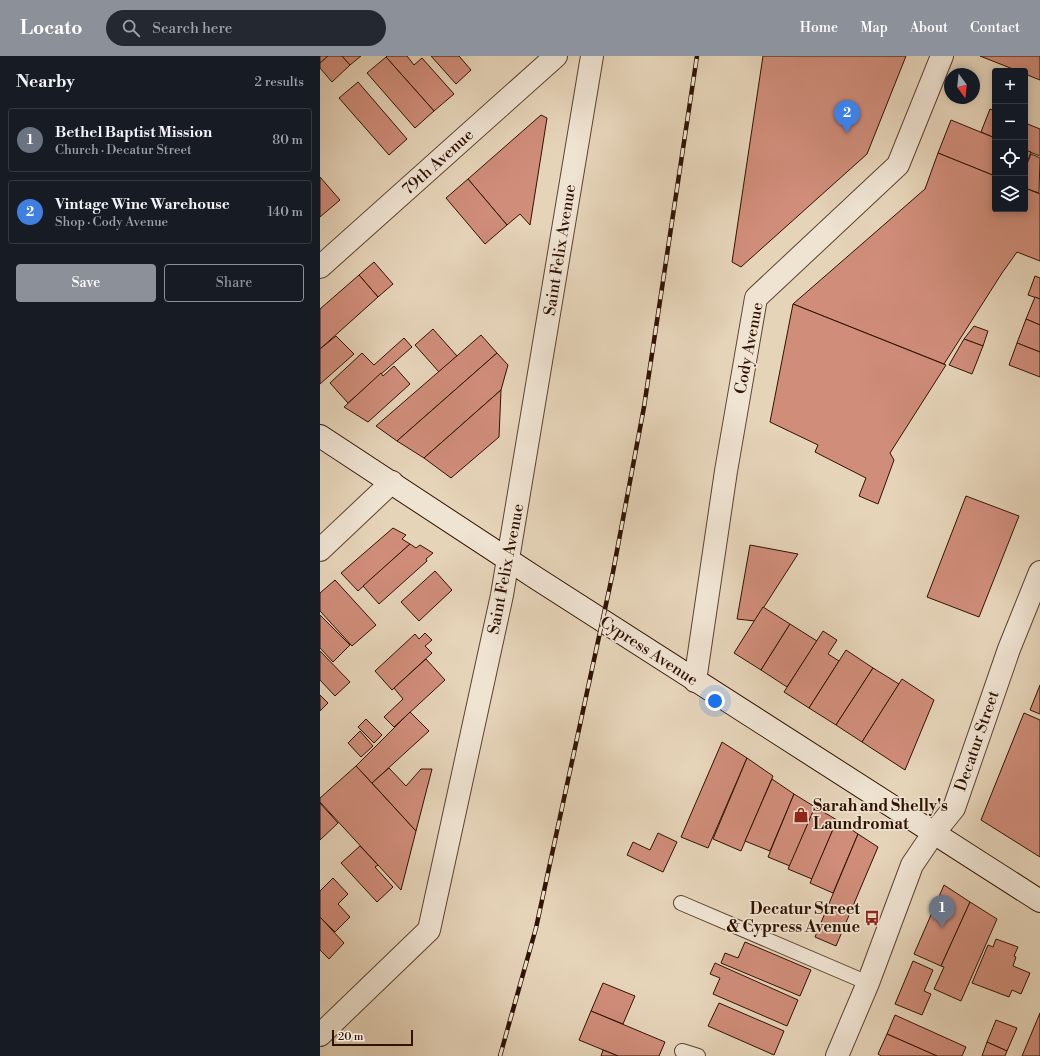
<!DOCTYPE html>
<meta charset="utf-8">
<style>
body{margin:0;font-family:"Libre Bodoni",serif;background:#242831;color:#f1f3f6}
.controls{position:absolute;right:12px;top:12px;display:grid;overflow:hidden;border-radius:4px;box-shadow:0 2px 10px #0003}
.controls button{width:36px;height:36px;display:grid;place-items:center;padding:0;border:0;border-bottom:1px solid #363941;background:#171b24;color:#f1f3f6;font:20px sans-serif}
.compass{position:absolute;left:624px;top:12px;width:36px;height:36px;border-radius:50%;background:#171b24;box-shadow:0 2px 10px #0003;rotate:165deg}
.scale{position:absolute;left:12px;bottom:10px;width:81px;box-sizing:border-box;padding-left:4px;border:2px solid #301201;border-top:0;font-size:11px;line-height:14px;white-space:nowrap;color:#301201;-webkit-text-stroke:3px #efe3d2;paint-order:stroke}
.you{position:absolute;left:395px;top:645px;width:14px;height:14px;margin:-10px;border:3px solid #fff;border-radius:50%;background:#1a73e8;box-shadow:0 0 0 6px #1a73e833}
.badge{display:grid;place-items:center;width:26px;height:26px;border-radius:50%;background:#8c9099;color:#fff;font-size:13px;font-weight:700}
.pin{position:absolute;translate:-50% -33px;filter:drop-shadow(0 1px 2px #0008)}
.pin::after{content:'';position:absolute;top:21px;width:14px;height:12px;background:inherit;clip-path:polygon(0 0,100% 0,50% 100%)}
.list{margin:0;padding:0;list-style:none}
h2{display:flex;justify-content:space-between;align-items:center;height:52px;margin:0;padding:0 16px;font-size:17px}
h2 small{font-size:13px;font-weight:400;color:#9ea1a6}
.list li{display:grid;grid-template-columns:26px 1fr auto;gap:12px;align-items:center;box-sizing:border-box;height:64px;margin:0 8px 8px;padding:0 8px;border:1px solid #363941;border-radius:4px}
.list b{display:block;font-size:15px;white-space:nowrap}
.list p{margin:0;font-size:13px;white-space:nowrap;color:#9ea1a6}
.list em{font-size:13px;font-style:normal;color:#9ea1a6}
.actions{display:flex;gap:8px;padding:12px 16px}
.actions a{flex:1;padding:9px 0;border:1px solid #8c9099;border-radius:4px;text-align:center;font-size:14px;color:#8c9099}
.actions .main{background:#8c9099;color:#fff}
.icon{flex:none;width:22px;height:22px;fill:none;stroke:currentColor;stroke-width:2;stroke-linecap:round;stroke-linejoin:round}
.map{position:relative;flex:none;width:720px;height:1000px;overflow:hidden}
header{display:flex;align-items:center;gap:24px;box-sizing:border-box;height:56px;padding:0 20px;background:#8c9099;color:#fff}
header strong{font-size:19px}
nav{display:flex;gap:22px;margin-inline-start:auto;font-size:14px}
.search{width:280px;height:36px;background:#242831;display:flex;align-items:center;gap:10px;box-sizing:border-box;padding:0 14px;border-radius:22px;color:#9ea1a6;font-size:15px}
main{display:flex}
aside{flex:1;background:#171b24}
.map>svg:first-child{display:block}
</style>
<header>
<strong>Locato</strong>
<div class="search"><svg class="icon" aria-label="search" viewBox="0 0 24 24"><circle cx="10" cy="10" r="6"/><path d="M15 15l6 6"/></svg>Search here</div>
<nav><a>Home</a><a>Map</a><a>About</a><a>Contact</a></nav>
</header>
<main>
<aside>
<h2>Nearby<small>2 results</small></h2>
<ul class="list">
<li><span class="badge" style="background:#6b7280">1</span><div><b>Bethel Baptist Mission</b><p>Church · Decatur Street</p></div><em>80 m</em></li>
<li><span class="badge" style="background:#3f7fe0">2</span><div><b>Vintage Wine Warehouse</b><p>Shop · Cody Avenue</p></div><em>140 m</em></li>
</ul>
<div class="actions"><a class="main">Save</a><a>Share</a></div>
</aside>
<div class="map">
<svg width="720" height="1000" viewBox="0 0 720 1000">
<rect width="100%" height="100%" fill="#e6d4b9"/>
<filter id="stains"><feTurbulence type="fractalNoise" baseFrequency=".005" numOctaves="4"/><feColorMatrix values="0 0 0 0 .2 0 0 0 0 .09 0 0 0 0 .02 0 0 0 .5 -.17"/></filter>
<radialGradient id="worn" r=".72"><stop offset=".6" stop-color="#630" stop-opacity="0"/><stop offset="1" stop-color="#630" stop-opacity=".3"/></radialGradient>
<g fill="#d08d7a" stroke="#301201">
<polygon points="0,0 8,0 0,7"/>
<polygon points="8,0 22,0 30,9 12,26 0,12 0,7"/>
<polygon points="22,0 41,0 30,9"/>
<polygon points="67,0 87,0 94,9 102,2 134,38 114,55 66,1"/>
<polygon points="111,0 139,0 151,14 136,28"/>
<polygon points="443,0 586,0 547,98 421,211 412,206"/>
<polygon points="660,0 720,0 720,24 705,18 705,15 698,15"/>
<polygon points="66,1 114,55 95,72 47,17"/>
<polygon points="38,26 87,83 69,99 19,42"/>
<polygon points="670,53 675,55 675,82 661,76"/>
<polygon points="221,59 227,62 210,169 200,158 187,169 148,123"/>
<polygon points="631,64 675,82 675,120 618,97"/>
<polygon points="705,67 720,73 720,100 705,94"/>
<polygon points="705,94 711,96 705,112"/>
<polygon points="618,97 675,120 675,153 705,153 705,132 720,138 720,205 697,196 682,217 624,308 473,248 605,133"/>
<polygon points="711,98 720,102 719,137 705,132 705,113"/>
<polygon points="0,121 20,144 0,161"/>
<polygon points="148,123 187,169 165,188 126,142"/>
<polygon points="54,206 73,228 58,241 39,219"/>
<polygon points="39,219 58,241 0,293 0,253"/>
<polygon points="715,220 720,222 720,243 708,239"/>
<polygon points="715,241 720,243 720,269 706,263"/>
<polygon points="473,248 626,309 570,397 574,404 558,448 539,440 546,422 495,396 498,389 450,366"/>
<polygon points="706,263 720,269 720,296 697,287"/>
<polygon points="654,270 668,275 663,290 644,283"/>
<polygon points="113,273 137,300 119,316 95,289"/>
<polygon points="161,279 177,297 77,385 56,370"/>
<polygon points="16,280 34,298 0,328 0,293"/>
<polygon points="84,282 92,291 28,347 10,327 42,297 54,309"/>
<polygon points="644,283 663,290 652,318 629,309"/>
<polygon points="697,287 720,296 720,321 689,309"/>
<polygon points="177,297 188,309 181,334 104,402 77,385"/>
<polygon points="74,310 90,328 48,366 24,351 61,317 63,320"/>
<polygon points="181,334 179,381 131,422 104,402"/>
<polygon points="646,440 699,460 659,561 607,541"/>
<polygon points="73,472 86,479 82,483 90,488 38,535 21,517"/>
<polygon points="90,488 96,492 100,489 113,497 106,503 107,505 59,548 43,530"/>
<polygon points="430,489 478,498 435,565 417,563"/>
<polygon points="115,515 132,534 99,565 81,546"/>
<polygon points="15,524 56,569 32,590 0,555 0,537"/>
<polygon points="443,551 470,568 441,614 414,597"/>
<polygon points="0,559 30,589 13,606 0,592"/>
<polygon points="470,568 497,585 467,631 441,614"/>
<polygon points="503,575 517,584 508,598 519,605 489,652 464,636"/>
<polygon points="105,577 112,584 105,590 112,597 72,634 55,615 95,578 99,583"/>
<polygon points="526,594 553,612 516,669 489,652"/>
<polygon points="0,595 30,626 15,640 0,624"/>
<polygon points="106,603 125,624 74,671 64,661 83,643 74,632"/>
<polygon points="553,612 579,628 542,686 516,669"/>
<polygon points="582,623 614,644 585,714 542,686"/>
<polygon points="720,629 720,658 710,654"/>
<polygon points="0,639 8,647 0,655"/>
<polygon points="90,656 109,675 52,727 36,710"/>
<polygon points="704,657 720,664 720,801 661,764"/>
<polygon points="46,663 62,679 54,687 38,671"/>
<polygon points="40,675 53,690 41,701 28,687"/>
<polygon points="402,686 427,702 388,792 361,781"/>
<polygon points="427,702 453,720 421,795 393,783"/>
<polygon points="36,710 96,775 81,834 0,746 0,742"/>
<polygon points="69,712 86,730 101,713 112,713 96,775 52,727"/>
<polygon points="452,723 474,738 450,795 425,785"/>
<polygon points="474,738 495,751 470,810 448,801"/>
<polygon points="0,747 18,767 0,784"/>
<polygon points="495,751 517,764 492,823 468,813"/>
<polygon points="517,764 538,778 513,837 490,827"/>
<polygon points="338,777 357,786 343,816 307,799 313,786 330,794"/>
<polygon points="538,778 558,791 516,890 495,881"/>
<polygon points="40,790 58,809 55,811 73,831 57,846 21,807"/>
<polygon points="13,822 28,838 18,848 30,861 15,876 0,861 0,835"/>
<polygon points="624,829 650,846 621,910 594,898"/>
<polygon points="650,846 677,863 641,945 614,933 624,911 621,910"/>
<polygon points="0,861 24,887 9,903 0,894"/>
<polygon points="676,883 698,891 694,900 696,901 693,910 710,917 701,938 692,934 689,941 652,927 668,889 673,891"/>
<polygon points="425,886 491,914 480,940 401,907 405,897 418,902"/>
<polygon points="593,905 613,914 604,935 611,938 602,959 575,948"/>
<polygon points="395,907 478,944 467,970 393,938 400,922 390,918"/>
<polygon points="283,927 315,940 303,968 271,955"/>
<polygon points="399,947 464,975 454,999 388,970"/>
<polygon points="271,955 345,986 339,1000 298,1000 259,984"/>
<polygon points="720,957 720,1000 702,1000"/>
<polygon points="575,959 646,991 642,1000 617,1000 567,978"/>
<polygon points="676,964 697,972 687,995 667,986"/>
<polygon points="567,978 617,1000 561,1000 558,998"/>
<polygon points="667,986 687,995 685,1000 662,1000"/>
<polygon points="283,994 298,1000 281,1000"/>
</g>
<g fill="none" stroke-linecap="round" stroke-linejoin="round">
<g stroke="#5e422f" stroke-width="16">
<g id="service">
<polyline points="361,847 548,927"/>
<polyline points="362,995 378,1000"/>
</g>
</g>
<g stroke="#5e422f" stroke-width="24">
<g id="minor">
<polyline points="0,211 236,0"/>
<polyline points="0,494 72,426"/>
<polyline points="375,625 406,415 436,242 578,109 622,0"/>
<polyline points="0,979 109,874 182,539 272,0"/>
<polyline points="517,1000 548,927 592,809 613,778 634,752 689,593 720,516"/>
</g>
</g>
<g stroke="#301201" stroke-width="24">
<polyline id="secondary" points="0,380 216,522 720,845"/>
</g>
<use href="#service" stroke="#efe3d2" stroke-width="14"/>
<use href="#minor" stroke="#efe3d2" stroke-width="22"/>
<use href="#secondary" stroke="#efe3d2" stroke-width="22"/>
<g stroke="#301201" stroke-width="4.5">
<polyline id="rail" points="180,1000 216,872 293,516 324,351 377,0"/>
</g>
<use href="#rail" stroke="#efe3d2" stroke-width="3" stroke-dasharray="9" stroke-linecap="butt"/>
</g>
<defs>
<g id="shop-bare" transform="scale(1.2)"><path d="M-5-2.5h2.3a2.7 3.5 0 0 1 5.4 0H5L5.5 6h-11ZM-1.5-2.5h3a1.5 2.3 0 0 0-3 0Z" fill="#8f2418" stroke="#efe3d2" stroke-width="2.5" paint-order="stroke"/></g>
<g id="bus-bare" transform="scale(1.2)"><path d="M-5-6H5V4H4V6H2V4H-2V6H-4V4H-5ZM-3.5-4V0h7V-4ZM-3.5 1.2v1.5H-2V1.2ZM2 1.2v1.5H3.5V1.2Z" fill="#8f2418" stroke="#efe3d2" stroke-width="2.5" paint-order="stroke"/></g>
</defs>
<g fill-rule="evenodd">
<use href="#shop-bare" x="481" y="759"/>
<use href="#bus-bare" x="552" y="862"/>
</g>
<g text-anchor="middle" dominant-baseline="central" stroke-width="3.5" stroke-linejoin="round" paint-order="stroke">
<g font-size="16" fill="#301201" stroke="#efe3d2">
<text transform="translate(118 106) rotate(-42)">79th Avenue</text>
<text transform="translate(240 194) rotate(-81)">Saint Felix Avenue</text>
<text transform="translate(429 292) rotate(-79)">Cody Avenue</text>
<text transform="translate(186 513) rotate(-79)">Saint Felix Avenue</text>
<text transform="translate(329 595) rotate(33)">Cypress Avenue</text>
<text transform="translate(657 685) rotate(-71)">Decatur Street</text>
</g>
<g font-size="16" font-weight="bold" fill="#301201" stroke="#efe3d2" text-anchor="start">
<text x="493" y="750">Sarah and Shelly's<tspan x="493" dy="18">Laundromat</tspan></text>
<text x="540" y="853" text-anchor="end">Decatur Street<tspan x="540" dy="18">&amp; Cypress Avenue</tspan></text>
</g>
</g>
<rect width="100%" height="100%" filter="url(#stains)"/>
<rect width="100%" height="100%" fill="url(#worn)"/>
</svg>
<div class="controls">
<button>+</button>
<button>−</button>
<button><svg class="icon" aria-label="locate" viewBox="0 0 24 24"><circle cx="12" cy="12" r="6"/><path d="M12 2v4M12 18v4M2 12h4M18 12h4"/></svg></button>
<button><svg class="icon" aria-label="layers" viewBox="0 0 24 24"><path d="M12 4l9 5-9 5-9-5zM3 14l9 5 9-5"/></svg></button>
</div>
<svg class="compass" viewBox="-18 -18 36 36"><path d="M0-13l5 13h-10z" fill="#e53935"/><path d="M0 13l5-13h-10z" fill="#9ea1a6"/></svg>
<div class="scale">20 m</div>
<div class="you"></div>
<div class="pin badge" style="left:622px;top:872px;background:#6b7280">1</div>
<div class="pin badge" style="left:527px;top:77px;background:#3f7fe0">2</div>
</div>
</main>
